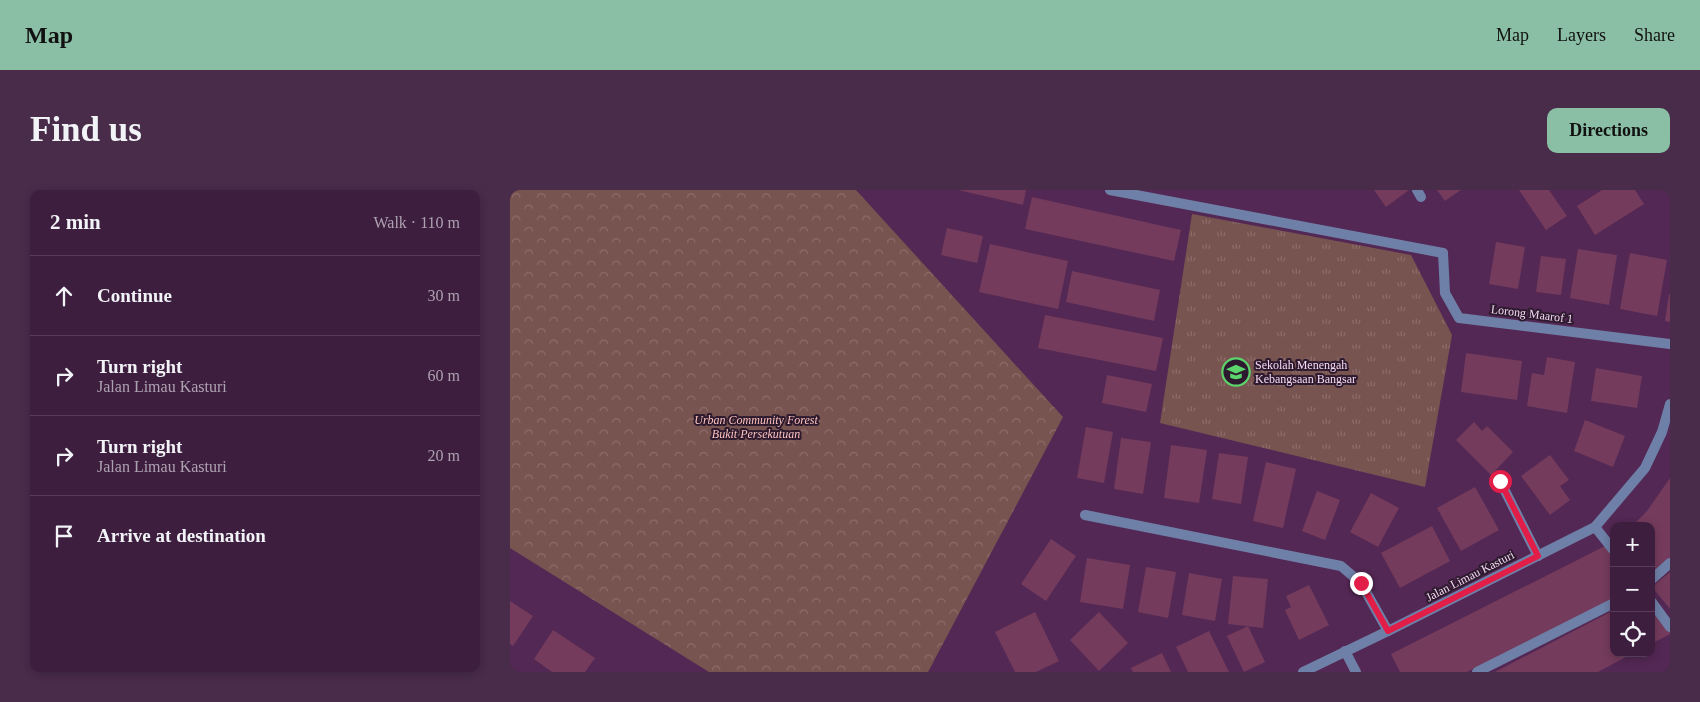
<!DOCTYPE html>
<meta charset="utf-8">
<style>
body{margin:0;font-family:Georgia,serif;background:#492b4a;color:#f1f3f6}
.controls{position:absolute;right:15px;bottom:15px;display:grid;overflow:hidden;border-radius:10px;box-shadow:0 2px 8px #0003}
.controls button{width:45px;height:45px;display:grid;place-items:center;padding:0;border:0;border-bottom:1px solid #573c59;background:#3e1e3f;color:#f1f3f6;font:25px sans-serif}
.stop{position:absolute;width:15px;height:15px;margin:-11px;border:4px solid #e11d48;border-radius:50%;background:#fff}
.stop.end{background:#e11d48;border-color:#fff;box-shadow:0 1px 5px #0008}
.list{margin:0;padding:0;list-style:none}
h2{display:flex;justify-content:space-between;align-items:center;height:65px;margin:0;padding:0 20px;font-size:21px}
h2 small{font-size:16px;font-weight:400;color:#ada2b0}
.list li{display:grid;grid-template-columns:32px 1fr auto;gap:15px;align-items:center;box-sizing:border-box;height:80px;padding:0 20px;border-top:1px solid #573c59}
.list b{display:block;font-size:19px;white-space:nowrap}
.list p{margin:0;font-size:16px;white-space:nowrap;color:#ada2b0}
.list em{font-size:16px;font-style:normal;color:#ada2b0}
.icon{flex:none;width:28px;height:28px;fill:none;stroke:currentColor;stroke-width:2;stroke-linecap:round;stroke-linejoin:round}
.map{position:relative;flex:none;width:1160px;height:482px;overflow:hidden;border-radius:10px}
header{display:flex;align-items:center;gap:30px;box-sizing:border-box;height:70px;padding:0 25px;background:#8abfa5;color:#111}
header strong{font-size:24px}
nav{display:flex;gap:28px;margin-inline-start:auto;font-size:18px}
.intro{display:flex;align-items:center;justify-content:space-between;box-sizing:border-box;height:120px;padding:0 30px}
h1{margin:0;font-size:35px}
.button{padding:12px 22px;border-radius:10px;background:#8abfa5;color:#111;font-size:18px;font-weight:700}
main{display:flex;gap:30px;padding:0 30px}
aside{flex:1;background:#3e1e3f;border-radius:10px;box-shadow:0 2px 8px #0003}
.map>svg:first-child{display:block}
</style>
<header>
<strong>Map</strong>
<nav><a>Map</a><a>Layers</a><a>Share</a></nav>
</header>
<div class="intro"><h1>Find us</h1><a class="button">Directions</a></div>
<main>
<aside>
<h2>2 min<small>Walk · 110 m</small></h2>
<ul class="list">
<li><svg class="icon" aria-label="ahead" viewBox="0 0 24 24"><path d="M12 20V5M6 11l6-6 6 6"/></svg><div><b>Continue</b></div><em>30 m</em></li>
<li><svg class="icon" aria-label="right" viewBox="0 0 24 24"><path d="M7 20v-9h11M14 6l5 5-5 5"/></svg><div><b>Turn right</b><p>Jalan Limau Kasturi</p></div><em>60 m</em></li>
<li><svg class="icon" aria-label="right" viewBox="0 0 24 24"><path d="M7 20v-9h11M14 6l5 5-5 5"/></svg><div><b>Turn right</b><p>Jalan Limau Kasturi</p></div><em>20 m</em></li>
<li><svg class="icon" aria-label="arrive" viewBox="0 0 24 24"><path d="M6 21V4h12l-3 4 3 4H6"/></svg><div><b>Arrive at destination</b></div></li>
</ul>
</aside>
<div class="map">
<svg width="1160" height="482" viewBox="0 0 1160 482">
<defs>
<pattern id="grass-tufts" width="24" height="20" patternUnits="userSpaceOnUse" patternTransform="scale(1.25)"><rect width="24" height="20" fill="#785450"/><path d="M3 7l-1-3M5 7V3M7 7l1-3M15 17l-1-3M17 17v-4M19 17l1-3" fill="none" stroke="#8c6c6a"/></pattern>
<pattern id="forest-crowns" width="20" height="18" patternUnits="userSpaceOnUse" patternTransform="scale(1.25)"><rect width="20" height="18" fill="#785450"/><path d="M2 6a3 3 0 1 1 6 0M12 15a3 3 0 1 1 6 0" fill="none" stroke="#8c6c6a"/></pattern>
</defs>
<rect width="100%" height="100%" fill="#532854"/>
<polygon fill="url(#grass-tufts)" points="682,24 901,65 942,145 915,297 650,233"/>
<polygon fill="url(#forest-crowns)" points="0,0 346,0 553,227 418,482 199,482 0,358"/>
<g fill="#743b5c">
<polygon points="448,0 516,0 513,15"/>
<polygon points="864,0 899,0 876,17"/>
<polygon points="927,0 951,0 935,11"/>
<polygon points="1009,0 1039,0 1057,26 1036,40"/>
<polygon points="1092,0 1125,0 1134,14 1085,45 1067,16"/>
<polygon points="522,7 671,40 664,71 515,39"/>
<polygon points="437,38 473,46 467,73 431,65"/>
<polygon points="986,52 1015,57 1008,99 979,94"/>
<polygon points="480,54 558,71 548,119 469,102"/>
<polygon points="1068,59 1107,65 1099,115 1060,108"/>
<polygon points="1120,63 1157,70 1147,126 1110,119"/>
<polygon points="1031,66 1056,69 1051,105 1026,102"/>
<polygon points="562,81 650,100 644,131 556,112"/>
<polygon points="1159,104 1160,104 1160,132 1155,131"/>
<polygon points="535,125 653,148 646,181 528,158"/>
<polygon points="956,163 1012,171 1007,210 951,202"/>
<polygon points="1037,167 1065,172 1057,223 1017,216 1022,183 1034,185"/>
<polygon points="1086,178 1132,186 1127,218 1081,211"/>
<polygon points="597,185 642,194 636,222 592,213"/>
<polygon points="1075,230 1115,246 1103,277 1064,261"/>
<polygon points="964,232 972,241 977,236 1003,262 981,285 946,250"/>
<polygon points="576,237 603,242 594,293 567,288"/>
<polygon points="611,248 641,252 633,304 604,299"/>
<polygon points="661,255 697,260 689,313 654,308"/>
<polygon points="709,263 738,267 731,314 702,309"/>
<polygon points="1040,265 1059,290 1050,296 1060,310 1040,325 1011,286"/>
<polygon points="756,272 786,279 773,338 743,331"/>
<polygon points="1160,288 1160,367 1141,383 1141,336 1122,336 1137,321"/>
<polygon points="965,297 989,340 951,361 927,318"/>
<polygon points="807,301 830,310 815,350 792,341"/>
<polygon points="861,303 889,318 868,357 840,342"/>
<polygon points="922,336 940,371 890,398 871,363"/>
<polygon points="541,349 566,366 536,411 511,394"/>
<polygon points="1095,356 1104,369 1104,408 957,482 890,482 881,464"/>
<polygon points="577,368 620,375 613,419 570,412"/>
<polygon points="636,377 666,382 658,428 628,422"/>
<polygon points="1160,382 1160,419 1142,397"/>
<polygon points="679,383 712,389 705,431 672,425"/>
<polygon points="723,386 758,389 753,438 718,434"/>
<polygon points="799,395 819,435 789,450 775,420 781,417 776,406"/>
<polygon points="0,411 23,426 3,456 0,454"/>
<polygon points="1141,413 1160,441 1160,444 1141,454"/>
<polygon points="1104,420 1104,463 1123,463 1088,482 985,482"/>
<polygon points="525,422 549,471 526,482 505,482 485,442"/>
<polygon points="589,422 618,453 589,481 560,450"/>
<polygon points="738,436 755,472 734,482 717,446"/>
<polygon points="43,440 85,468 75,482 42,482 24,469"/>
<polygon points="699,441 719,482 678,482 666,457"/>
<polygon points="652,463 661,482 623,482 621,478"/>
</g>
<g fill="none" stroke-linecap="round" stroke-linejoin="round">
<g stroke="#6f80a8" stroke-width="10">
<polyline points="600,0 933,63"/>
<polyline points="907,0 911,7"/>
<polyline points="990,291 1028,366"/>
<polyline points="1085,337 1104,361"/>
<polyline points="1141,390 1160,373"/>
<polyline points="1141,411 1160,437"/>
<polyline points="967,482 1104,413"/>
</g>
<g stroke="#6f80a8" stroke-width="10">
<polyline points="933,63 935,103 949,128 1160,154"/>
<polyline points="575,325 831,376 851,393 878,441"/>
<polyline points="835,461 846,482"/>
<polyline points="793,482 878,441 1085,337 1135,278 1152,242 1160,214"/>
</g>
</g>
<g fill="none" stroke-linecap="round" stroke-linejoin="round">
<polyline stroke="#e11d48" stroke-width="6" points="851,393 878,441 1028,366 990,291"/>
</g>
<defs>
<g id="school-ring" transform="scale(1.4375)"><circle r="9.5" fill="#2d1a2e" stroke="#5cd56d" stroke-width="1.5"/><path d="M0-5L7-2L0 1L-7-2ZM-4 1L0 2.5L4 1V4Q0 6-4 4Z" fill="#5cd56d"/></g>
</defs>
<g fill-rule="evenodd">
<use href="#school-ring" x="726" y="182"/>
</g>
<g text-anchor="middle" dominant-baseline="central" stroke-width="4" stroke-linejoin="round" paint-order="stroke">
<g font-size="12" fill="#f5daf4" stroke="#2d1a2e">
<text transform="translate(1022 124) rotate(7)">Lorong Maarof 1</text>
<text transform="translate(960 386) rotate(-27)">Jalan Limau Kasturi</text>
</g>
<g font-size="12" fill="#f5daf4" stroke="#2d1a2e" text-anchor="start">
<text x="745" y="175">Sekolah Menengah<tspan x="745" dy="14">Kebangsaan Bangsar</tspan></text>
</g>
<g font-size="12" font-style="italic" fill="#ffc5bf" stroke="#2d1a2e">
<text x="246" y="230">Urban Community Forest<tspan x="246" dy="14">Bukit Persekutuan</tspan></text>
</g>
</g>
</svg>
<div class="controls">
<button>+</button>
<button>−</button>
<button><svg class="icon" aria-label="locate" viewBox="0 0 24 24"><circle cx="12" cy="12" r="6"/><path d="M12 2v4M12 18v4M2 12h4M18 12h4"/></svg></button>
</div>
<div class="stop" style="left:990px;top:291px"></div>
<div class="stop end" style="left:851px;top:393px"></div>
</div>
</main>
